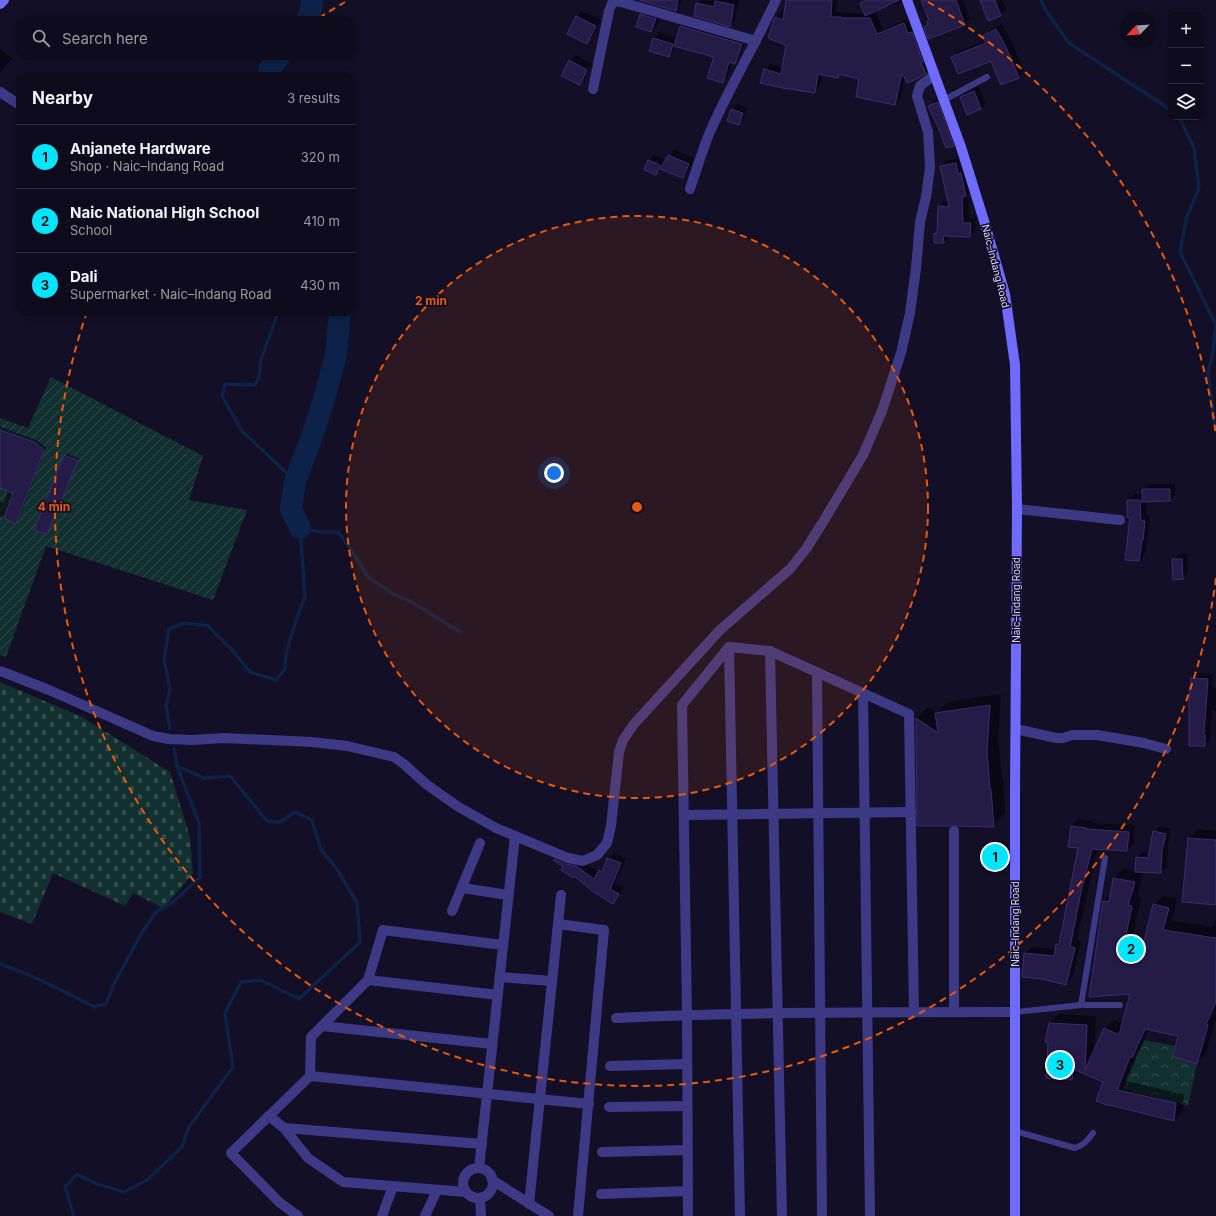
<!DOCTYPE html>
<meta charset="utf-8">
<style>
body{margin:0;font-family:Inter,sans-serif;background:#171425;color:#f1f3f6}
.controls{position:absolute;right:12px;top:12px;display:grid;overflow:hidden;border-radius:8px;box-shadow:0 2px 10px #0003}
.controls button{width:36px;height:36px;display:grid;place-items:center;padding:0;border:0;border-bottom:1px solid #2e2b3b;background:#0e0b1c;color:#f1f3f6;font:20px sans-serif}
.compass{position:absolute;left:1120px;top:12px;width:36px;height:36px;border-radius:50%;background:#0e0b1c;box-shadow:0 2px 10px #0003;rotate:245deg}
.you{position:absolute;left:554px;top:473px;width:14px;height:14px;margin:-10px;border:3px solid #fff;border-radius:50%;background:#1a73e8;box-shadow:0 0 0 6px #1a73e833}
.badge{display:grid;place-items:center;width:26px;height:26px;border-radius:50%;background:#00e5ff;color:#111;font-size:13px;font-weight:700}
.pin{position:absolute;translate:-50% -50%;border:2px solid #fff;box-shadow:0 1px 4px #0006}
.list{margin:0;padding:0;list-style:none}
h2{display:flex;justify-content:space-between;align-items:center;height:52px;margin:0;padding:0 16px;font-size:17px}
h2 small{font-size:13px;font-weight:400;color:#9b9ba3}
.list li{display:grid;grid-template-columns:26px 1fr auto;gap:12px;align-items:center;box-sizing:border-box;height:64px;padding:0 16px;border-top:1px solid #2e2b3b}
.list b{display:block;font-size:15px;white-space:nowrap}
.list p{margin:0;font-size:13px;white-space:nowrap;color:#9b9ba3}
.list em{font-size:13px;font-style:normal;color:#9b9ba3}
.icon{flex:none;width:22px;height:22px;fill:none;stroke:currentColor;stroke-width:2;stroke-linecap:round;stroke-linejoin:round}
.map{position:relative;flex:none;width:1216px;height:1216px;overflow:hidden}
.search{position:absolute;background:#0e0b1c;box-shadow:0 2px 10px #0003;left:16px;top:16px;width:340px;height:44px;display:flex;align-items:center;gap:10px;box-sizing:border-box;padding:0 14px;border-radius:12px;color:#9b9ba3;font-size:15px}
.panel{position:absolute;background:#0e0b1c;box-shadow:0 2px 10px #0003;left:16px;top:72px;width:340px;height:244px;border-radius:12px}
.map>svg:first-child{display:block}
</style>
<div class="map">
<svg width="1216" height="1216" viewBox="0 0 1216 1216">
<defs>
<pattern id="forest-crowns" width="20" height="18" patternUnits="userSpaceOnUse"><rect width="20" height="18" fill="#12302f"/><path d="M2 6a3 3 0 1 1 6 0M12 15a3 3 0 1 1 6 0" fill="none" stroke="#344d4e"/></pattern>
<pattern id="cemetery-stones" width="16" height="16" patternUnits="userSpaceOnUse"><rect width="16" height="16" fill="#12302f"/><path d="M2 7V4a2 2 0 0 1 4 0v3zM10 15v-3a2 2 0 0 1 4 0v3z" fill="#344d4e"/></pattern>
<pattern id="garden-furrows" width="10" height="10" patternUnits="userSpaceOnUse"><rect width="10" height="10" fill="#12302f"/><path d="M-1 1l2-2M0 10L10 0M9 11l2-2" fill="none" stroke="#344d4e"/></pattern>
</defs>
<rect width="100%" height="100%" fill="#130f26"/>
<polygon fill="url(#forest-crowns)" points="1144,1040 1175,1046 1173,1056 1197,1063 1188,1106 1123,1089"/>
<polygon fill="url(#cemetery-stones)" points="0,682 82,717 170,772 190,837 193,874 163,908 133,893 125,906 53,873 32,924 0,912"/>
<polygon fill="url(#garden-furrows)" points="51,377 203,456 189,500 247,510 213,600 46,546 6,657 0,655 0,418 28,428"/>
<g fill="#0007">
<polygon points="643,0 682,0 681,4 675,10"/>
<polygon points="701,0 716,1 717,0 739,0 735,20 729,26 697,4"/>
<polygon points="787,0 837,0 836,12 846,12 846,13 865,13 861,3 864,0 902,0 901,2 889,7 888,4 870,13 876,12 883,30 910,18 931,67 925,73 905,77 900,99 895,104 860,78 841,74 838,77 822,74 820,86 814,92 765,70 770,64 783,68 787,44 776,18 781,12 785,13"/>
<polygon points="923,0 963,0 970,19 965,24 925,27 928,23 930,20"/>
<polygon points="991,0 1002,0 1006,9 1001,15 989,20"/>
<polygon points="647,9 661,13 657,26 651,31 641,15"/>
<polygon points="582,11 601,20 593,37 587,43 568,33 577,16"/>
<polygon points="686,21 746,38 740,57 735,63 732,62 728,76 722,82 715,57 676,45 674,50 669,56 650,50 654,38 659,32 677,38 680,26"/>
<polygon points="1002,24 1012,42 1024,71 1018,77 992,59 952,58 958,52 986,40 984,36 989,31"/>
<polygon points="0,49 12,58 0,73"/>
<polygon points="575,55 592,64 585,78 580,84 570,61"/>
<polygon points="979,86 986,103 981,109 968,114 961,97 966,91"/>
<polygon points="943,97 959,140 953,145 939,126 929,106 935,101"/>
<polygon points="737,104 748,108 744,118 739,124 731,110"/>
<polygon points="674,150 694,158 688,172 683,177 661,168 656,173 649,161 654,155 666,160"/>
<polygon points="962,158 971,190 968,193 969,218 976,218 975,230 970,236 949,235 949,237 943,242 935,233 938,230 939,206 945,201 949,201 941,166 946,161"/>
<polygon points="215,312 227,312 223,316"/>
<polygon points="0,427 36,440 46,447 19,520 16,522 0,516 0,502 4,503 8,490 0,487"/>
<polygon points="67,453 79,459 49,530 47,533 65,455"/>
<polygon points="1148,484 1175,484 1175,494 1170,500 1146,501 1146,515 1150,516 1148,533 1147,535 1145,555 1139,560 1131,516 1128,516 1128,500 1134,494 1143,494 1143,489"/>
<polygon points="1179,554 1187,554 1188,572 1183,578 1173,560"/>
<polygon points="1197,673 1213,674 1212,686 1216,688 1216,711 1212,709 1212,719 1210,721 1210,740 1204,745 1192,678"/>
<polygon points="1001,694 998,738 1002,778 1003,778 1005,814 993,826 954,823 918,825 917,718 928,707 937,713 948,702"/>
<polygon points="1079,819 1093,821 1092,823 1135,825 1134,843 1127,850 1097,848 1077,940 1081,941 1073,976 1066,983 1025,954 1032,947 1056,949 1057,944 1061,941 1079,847 1072,826"/>
<polygon points="1160,826 1171,829 1168,845 1167,867 1161,872 1140,871 1139,872 1143,873 1137,896 1141,897 1133,936 1145,939 1154,905 1163,896 1177,899 1172,921 1213,927 1216,919 1216,1012 1215,1015 1216,1015 1216,1019 1206,1054 1197,1063 1180,1035 1149,1029 1141,1047 1137,1052 1125,1081 1184,1094 1183,1111 1174,1120 1111,1104 1104,1081 1080,1071 1071,1079 1050,1023 1059,1014 1096,1016 1094,1052 1104,1029 1114,1020 1123,1024 1131,993 1104,902 1111,895 1114,878 1123,869 1136,872 1137,857 1142,852 1150,852 1154,832"/>
<polygon points="1198,829 1216,831 1216,904 1189,838"/>
<polygon points="614,853 626,858 615,883 624,888 618,897 612,903 554,860 560,854 581,861 599,872 605,865 608,858"/>
</g>
<g fill="none" stroke-linecap="round" stroke-linejoin="round">
<g stroke="#0c2248" stroke-width="3.5">
<polyline points="1041,0 1045,9 1069,43 1171,110"/>
<polyline points="1179,117 1194,148 1199,188 1187,216 1180,252 1216,325 1213,351 1208,373 1214,421 1216,425"/>
<polyline points="276,312 277,315 261,360 259,377 255,385 225,384 222,396 242,431 295,481"/>
<polyline points="170,729 166,706 170,690 164,659 169,629 185,623 208,626 233,651 250,672 276,680 285,669 286,654 296,620 305,597 300,528 319,532 338,532 352,551 368,577 395,595 410,601 460,632"/>
<path d="M0 964C33 975 64 991 94 1007L106 1004 114 984 141 934 156 912 173 902 200 877 199 823 177 766 174 749"/>
<polyline points="74,1216 65,1187 77,1174 97,1184 124,1192 147,1180 182,1147 189,1127 233,1067 225,1013 241,982 261,980 299,999 360,942 357,903 337,869 321,850 312,820 295,812 280,822 267,821 230,776 204,778 177,766"/>
</g>
<g stroke="#0c2248" stroke-width="22">
<polyline points="307,20 312,7 312,0"/>
<polyline points="268,76 270,68 280,56"/>
<polyline points="300,528 291,509 295,481 310,442 323,403 336,355 340,312"/>
</g>
</g>
<g fill="#241b47" stroke="#3b2d73">
<polygon points="639,0 678,0 676,11"/>
<polygon points="786,0 832,0 831,17 841,17 841,18 870,18 877,34 904,23 908,33 912,32 923,62 921,63 926,73 919,78 907,83 902,73 895,105 856,97 859,79 839,74 838,78 818,74 815,93 783,88 760,83 764,69 781,74 786,45 768,38 775,17 783,20"/>
<polygon points="866,0 899,0 865,16 860,3"/>
<polygon points="921,0 956,0 965,25 928,39 924,27 928,25 927,21 929,20"/>
<polygon points="980,0 995,0 1001,16 988,21"/>
<polygon points="715,1 734,5 730,27 694,16 696,3 714,7"/>
<polygon points="640,14 656,19 651,32 636,27"/>
<polygon points="576,16 596,26 587,44 567,34"/>
<polygon points="680,26 742,44 735,64 729,62 723,83 707,78 714,57 674,46"/>
<polygon points="996,29 1006,47 1019,78 1001,85 991,61 958,74 951,57 986,43 982,36"/>
<polygon points="653,38 673,44 669,57 649,51"/>
<polygon points="569,60 587,70 580,85 561,76"/>
<polygon points="974,91 981,109 967,115 960,97"/>
<polygon points="938,102 954,146 946,148 938,127 928,106"/>
<polygon points="731,109 743,113 739,125 727,121"/>
<polygon points="668,155 689,164 683,178 660,169"/>
<polygon points="648,160 660,165 656,175 644,170"/>
<polygon points="956,163 958,174 961,173 966,196 962,197 963,223 971,223 970,237 943,236 944,243 934,243 934,233 937,233 938,206 949,207 940,166"/>
<polygon points="0,430 34,442 44,450 16,524 4,518 13,493 0,488"/>
<polygon points="64,455 78,461 47,534 34,530"/>
<polygon points="1142,489 1170,489 1170,501 1142,502"/>
<polygon points="1127,500 1140,500 1141,520 1145,521 1143,540 1142,540 1139,561 1125,560 1130,517 1127,517"/>
<polygon points="1172,559 1182,559 1183,579 1173,580"/>
<polygon points="1191,678 1208,679 1204,734 1205,735 1205,746 1189,746 1189,701"/>
<polygon points="990,705 987,751 990,789 991,789 994,827 958,826 954,825 950,826 917,826 916,718 938,733 935,713"/>
<polygon points="1071,826 1086,828 1086,829 1129,832 1127,851 1092,849 1081,892 1070,947 1075,948 1066,985 1042,979 1022,977 1024,953 1054,956 1056,944 1059,944 1078,848 1068,847"/>
<polygon points="1153,831 1166,834 1162,851 1161,873 1135,872 1136,857 1148,858"/>
<polygon points="1188,838 1216,840 1216,905 1182,902"/>
<polygon points="607,858 621,863 610,889 619,894 613,904 595,893 574,876 573,878 561,870 563,867 553,860 554,859 566,864 576,866 594,879 599,870 602,872"/>
<polygon points="1113,878 1135,882 1128,905 1132,906 1124,945 1142,950 1153,904 1169,908 1163,930 1216,938 1216,1002 1206,1024 1208,1025 1197,1064 1173,1056 1178,1036 1145,1029 1132,1058 1130,1057 1117,1090 1176,1103 1174,1121 1110,1105 1110,1106 1096,1101 1103,1082 1073,1069 1072,1080 1046,1078 1048,1043 1045,1042 1049,1023 1087,1025 1085,1070 1104,1028 1119,1035 1130,994 1089,997 1103,901 1109,902"/>
</g>
<g fill="none" stroke-linecap="round" stroke-linejoin="round">
<g stroke="#3d3a85" stroke-width="6">
<polyline points="944,100 987,77"/>
<polyline points="1081,1005 1105,858"/>
<polyline points="1015,1012 1081,1005 1120,1005"/>
<path d="M1015 1131 1075 1148C1084 1145 1087 1141 1093 1133"/>
</g>
<g stroke="#3d3a85" stroke-width="10">
<polyline points="593,89 609,11 613,1 621,2 756,41"/>
<polyline points="0,92 20,105"/>
<path d="M690 189C696 171 702 152 709 134 729 88 755 45 776 0"/>
<polyline points="1017,509 1120,520"/>
<polyline points="729,647 740,1216"/>
<polyline points="770,651 782,1216"/>
<polyline points="0,671 49,690 153,736 169,739 192,740 224,738 312,742 347,746 394,757 405,765 426,784 457,806 496,828 568,858 583,861 597,855 607,843 611,826 619,752 623,740 634,724 720,630 790,569 806,549 823,522 863,455 882,411 901,353 910,313 916,268 920,222 926,197 930,167 928,132 917,96 920,86 934,75"/>
<polyline points="817,672 822,1216"/>
<polyline points="863,693 870,1216"/>
<polyline points="1016,729 1056,738 1063,738 1072,735 1097,735 1144,743 1166,749"/>
<polyline points="684,815 911,812"/>
<polyline points="954,831 954,1012"/>
<polyline points="462,888 508,895"/>
<polyline points="452,911 480,843"/>
<polyline points="558,924 561,895"/>
<polyline points="500,977 552,981"/>
<polyline points="368,980 498,995"/>
<path d="M616 1018C749 1012 882 1012 1015 1012"/>
<polyline points="322,1026 492,1044"/>
<polyline points="610,1066 687,1064"/>
<polyline points="310,1076 589,1104"/>
<polyline points="609,1107 687,1106"/>
<polyline points="269,1116 284,1128 482,1144"/>
<polyline points="284,1128 308,1158 343,1182 466,1192"/>
<polyline points="602,1152 687,1150"/>
<polyline points="479,1168 515,836"/>
<circle cx="478" cy="1183" r="15"/>
<polyline points="492,1180 549,1216"/>
<polyline points="601,1194 688,1191"/>
<polyline points="480,1198 481,1216"/>
<polyline points="529,1204 558,924 604,930 578,1216"/>
<polyline points="298,1216 279,1202 231,1153 310,1076 311,1037 368,980 383,930 503,945"/>
<polyline points="382,1216 393,1186"/>
<polyline points="425,1216 437,1190"/>
<polyline points="688,1216 687,1015 682,705 729,647 770,651 909,714 914,1012"/>
</g>
<g stroke="#6f6bff" stroke-width="10">
<polyline points="907,0 961,147 985,224 1005,294 1015,365 1017,509 1015,792 1015,1216"/>
<polyline points="0,4 4,0"/>
</g>
</g>
<circle cx="637" cy="507" r="291" fill="#e8590c" fill-opacity=".12"/>
<g fill="none" stroke="#e8590c" stroke-width="2" stroke-dasharray="7 5">
<circle cx="637" cy="507" r="291"/>
<path d="M1216 578A583 583 0 1 1 87 312M319 18A583 583 0 0 1 345 2M928 2A583 583 0 0 1 1216 436"/>
</g>
<g text-anchor="middle" dominant-baseline="central" stroke-width="3.5" stroke-linejoin="round" paint-order="stroke">
<g font-size="10" fill="#d9d4ff" stroke="#130f26">
<text transform="translate(996 266) rotate(76)">Naic–Indang Road</text>
<text transform="translate(1016 600) rotate(-90)">Naic–Indang Road</text>
<text transform="translate(1015 924) rotate(-90)">Naic–Indang Road</text>
</g>
</g>
<circle cx="637" cy="507" r="6" fill="#e8590c" stroke="#130f26" stroke-width="2"/>
<g font-size="12" text-anchor="middle" font-weight="bold" fill="#e8590c" stroke="#130f26" stroke-width="3.5" stroke-linejoin="round" paint-order="stroke">
<text x="431" y="305">2 min</text>
<text x="54" y="511">4 min</text>
</g>
</svg>
<div class="controls">
<button>+</button>
<button>−</button>
<button><svg class="icon" aria-label="layers" viewBox="0 0 24 24"><path d="M12 4l9 5-9 5-9-5zM3 14l9 5 9-5"/></svg></button>
</div>
<svg class="compass" viewBox="-18 -18 36 36"><path d="M0-13l5 13h-10z" fill="#e53935"/><path d="M0 13l5-13h-10z" fill="#9b9ba3"/></svg>
<div class="you"></div>
<div class="pin badge" style="left:995px;top:857px">1</div>
<div class="pin badge" style="left:1131px;top:949px">2</div>
<div class="pin badge" style="left:1060px;top:1065px">3</div>
<div class="search"><svg class="icon" aria-label="search" viewBox="0 0 24 24"><circle cx="10" cy="10" r="6"/><path d="M15 15l6 6"/></svg>Search here</div>
<section class="panel">
<h2>Nearby<small>3 results</small></h2>
<ul class="list">
<li><span class="badge">1</span><div><b>Anjanete Hardware</b><p>Shop · Naic–Indang Road</p></div><em>320 m</em></li>
<li><span class="badge">2</span><div><b>Naic National High School</b><p>School</p></div><em>410 m</em></li>
<li><span class="badge">3</span><div><b>Dali</b><p>Supermarket · Naic–Indang Road</p></div><em>430 m</em></li>
</ul>
</section>
</div>
